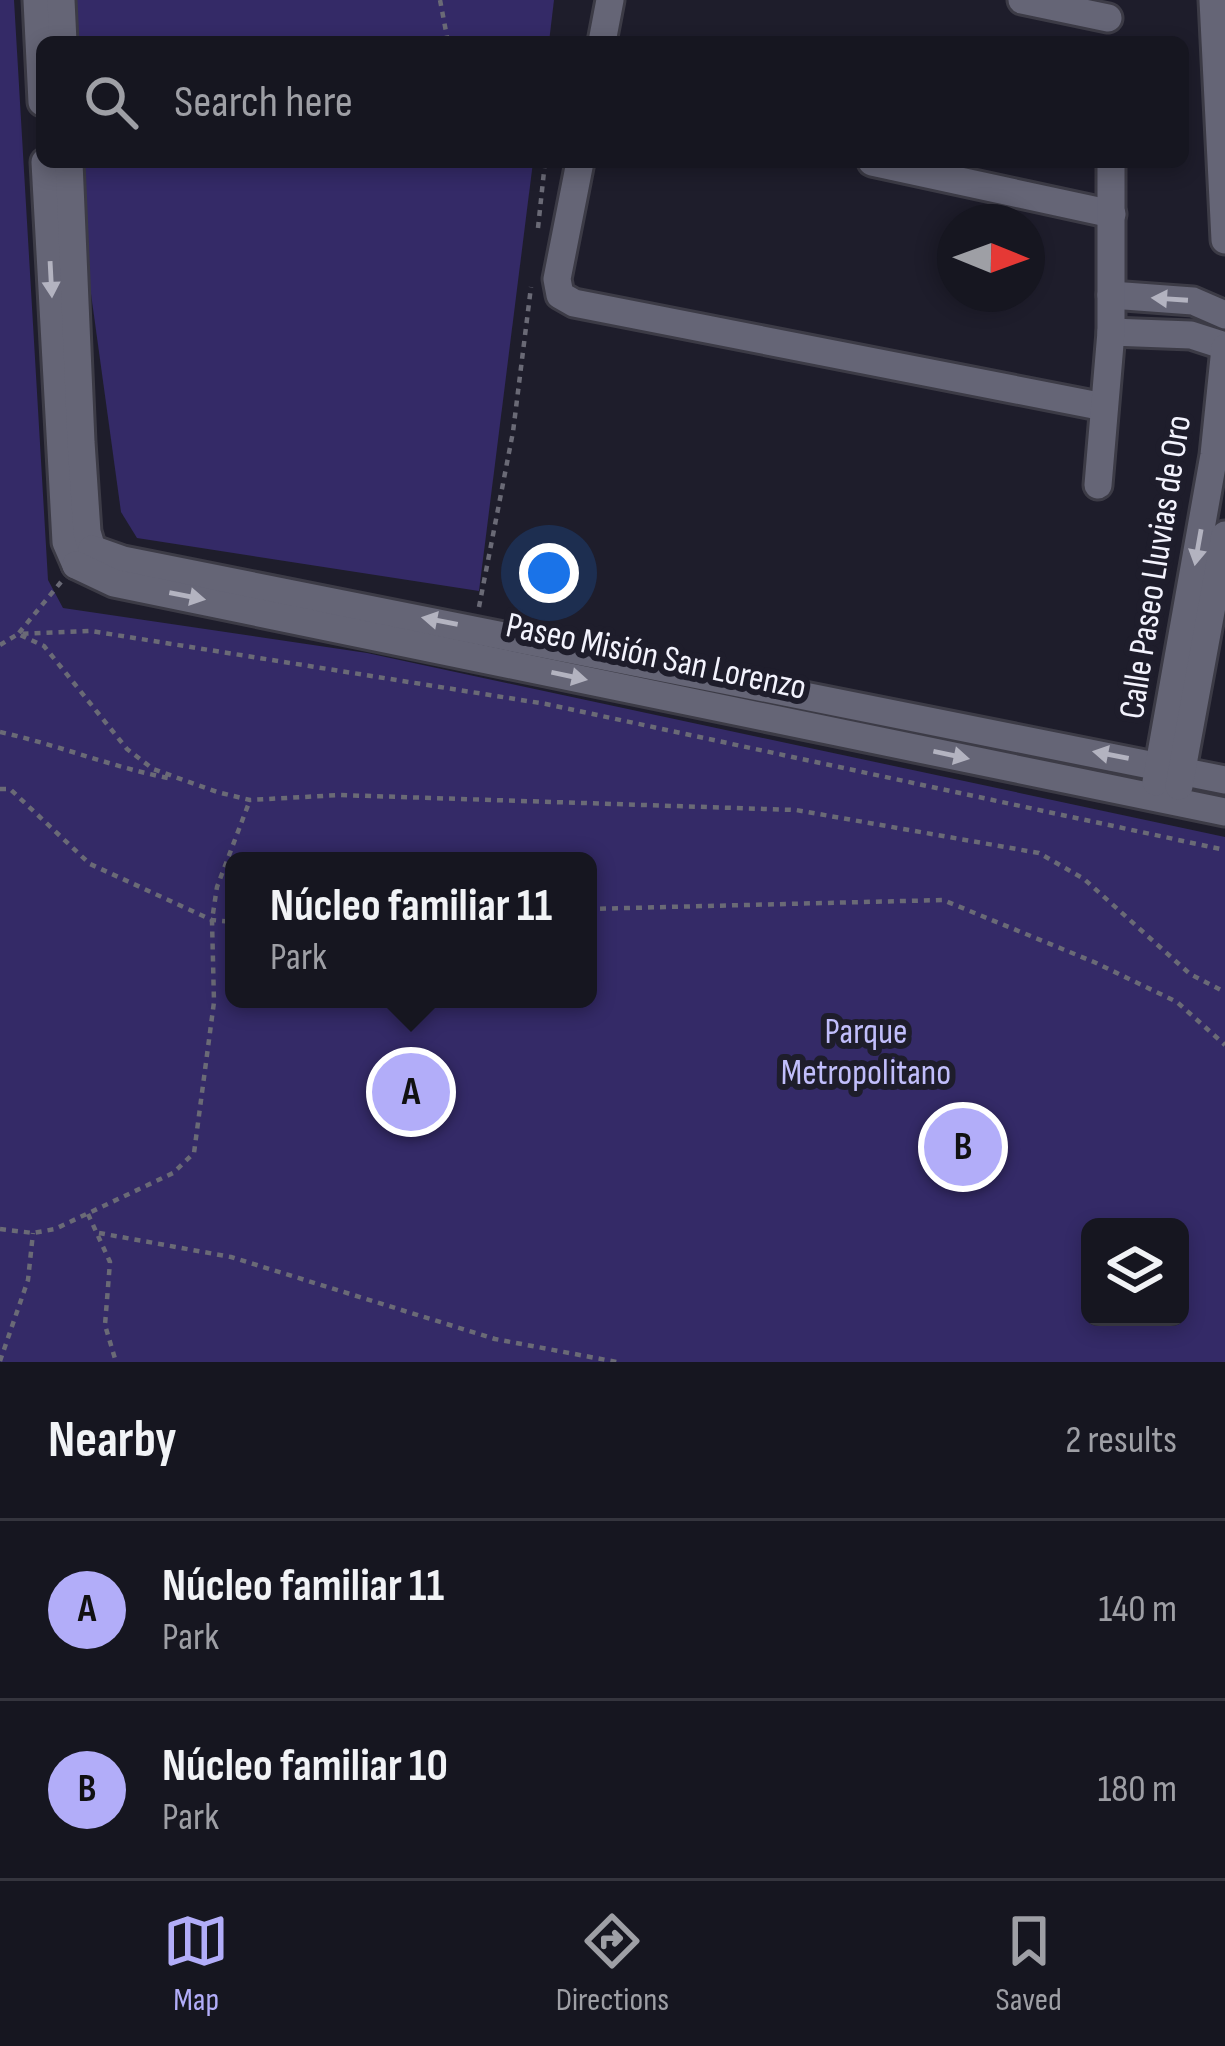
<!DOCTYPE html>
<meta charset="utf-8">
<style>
body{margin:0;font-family:"Sofia Sans Condensed",sans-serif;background:#1f1f29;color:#f1f3f6}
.controls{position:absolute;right:36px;bottom:36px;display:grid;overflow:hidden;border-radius:18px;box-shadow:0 6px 18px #0003}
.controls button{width:108px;height:108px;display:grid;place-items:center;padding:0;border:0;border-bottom:3px solid #35353e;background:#161620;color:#f1f3f6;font:60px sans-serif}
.compass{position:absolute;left:937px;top:204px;width:108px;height:108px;border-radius:50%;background:#161620;box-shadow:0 6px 18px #0003;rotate:91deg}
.you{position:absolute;left:549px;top:573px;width:42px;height:42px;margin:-30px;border:9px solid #fff;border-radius:50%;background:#1a73e8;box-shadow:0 0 0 18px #1a73e833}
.badge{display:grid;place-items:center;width:78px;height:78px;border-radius:50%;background:#b2adf9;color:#111;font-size:39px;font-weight:700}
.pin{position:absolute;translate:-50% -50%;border:6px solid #fff;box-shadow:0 3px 12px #0006}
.popup{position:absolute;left:225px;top:852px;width:372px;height:156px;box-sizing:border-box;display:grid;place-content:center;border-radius:18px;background:#161620;filter:drop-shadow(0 3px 9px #0005);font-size:39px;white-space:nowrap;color:#9e9fa5}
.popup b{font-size:45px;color:#f1f3f6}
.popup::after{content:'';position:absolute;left:50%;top:100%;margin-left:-24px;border:24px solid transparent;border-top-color:#161620}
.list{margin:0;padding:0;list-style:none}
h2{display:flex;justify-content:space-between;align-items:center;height:156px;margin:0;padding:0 48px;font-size:51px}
h2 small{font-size:39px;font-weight:400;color:#9e9fa5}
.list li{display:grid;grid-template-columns:78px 1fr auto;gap:36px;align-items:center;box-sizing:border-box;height:180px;padding:0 48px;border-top:3px solid #35353e}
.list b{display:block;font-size:45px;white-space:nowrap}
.list p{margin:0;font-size:39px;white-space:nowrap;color:#9e9fa5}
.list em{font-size:39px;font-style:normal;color:#9e9fa5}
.icon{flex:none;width:66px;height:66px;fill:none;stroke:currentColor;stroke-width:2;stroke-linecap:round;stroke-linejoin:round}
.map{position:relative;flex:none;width:1225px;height:1362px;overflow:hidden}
.search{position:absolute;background:#161620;box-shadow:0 6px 18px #0003;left:36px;right:36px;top:36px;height:132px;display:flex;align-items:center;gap:30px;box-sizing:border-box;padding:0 42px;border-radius:18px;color:#9e9fa5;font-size:45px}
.sheet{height:516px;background:#161620}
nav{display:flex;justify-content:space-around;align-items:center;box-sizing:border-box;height:168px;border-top:3px solid #35353e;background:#161620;font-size:33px;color:#9e9fa5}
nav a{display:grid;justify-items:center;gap:6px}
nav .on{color:#b2adf9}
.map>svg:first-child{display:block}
</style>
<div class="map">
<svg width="1225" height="1362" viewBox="0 0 1225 1362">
<rect width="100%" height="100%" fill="#1e1d2b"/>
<g fill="#342a67" fill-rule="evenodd">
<path d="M0 0H14L48 580 63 608 367 653 1225 837V1362H0ZM234 861H588V999H234ZM1090 1227H1180V1317H1090Z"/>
<polygon points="71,0 554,0 549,42 73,42"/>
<polygon points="79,162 533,162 479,591 137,538 121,512 88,272"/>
</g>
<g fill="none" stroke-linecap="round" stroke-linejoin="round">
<g stroke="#3c3b46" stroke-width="33">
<g id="minor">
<polyline points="37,0 42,102"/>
<polyline points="61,0 63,42"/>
<polyline points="1022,0 1108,18"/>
<polyline points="1213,0 1225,240"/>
<polyline points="602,42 610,0"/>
<polyline points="45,162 66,542 76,565"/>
<polyline points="69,162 81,442 87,532 92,549"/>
<polyline points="580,162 557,279 560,295 574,303 1104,407"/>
<polyline points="872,162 1112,214"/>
<polyline points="1111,295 1193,301 1225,315"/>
<polyline points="1111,332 1191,335 1225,346"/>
<polyline points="1098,485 1111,332 1111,162"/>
<polyline points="92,549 123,560 1225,780"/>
<polyline points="76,565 114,583 1225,812"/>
<polyline points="1156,782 1214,455 1225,348"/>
<polyline points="1179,786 1225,535"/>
</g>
</g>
<g stroke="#6a6a76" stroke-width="4.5" stroke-dasharray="6 6" stroke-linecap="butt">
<polyline points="440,0 448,42"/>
<polyline points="538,228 545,162"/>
<polyline points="61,582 18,634 91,631 546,704 1225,850"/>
<polyline points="479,607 513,432 531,287"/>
<polyline points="0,645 18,634 44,646 127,749 153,769 217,792 250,800 340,795 796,810 1039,853 1084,879 1190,974 1225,992"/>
<path d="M0 732C59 745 114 768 173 779"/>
<polyline points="0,789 10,789 90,864 212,920 234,922"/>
<polyline points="588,909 943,900 1094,962 1177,1002 1225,1045"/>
<polyline points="88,1214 110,1262 105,1325 116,1362"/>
<polyline points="0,1229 33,1233 55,1229 173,1173 194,1153 214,1002 212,920 217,887 250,800"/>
<polyline points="99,1233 231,1257 495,1339 617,1362"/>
<polyline points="0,1361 28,1280 33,1233"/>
</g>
<use href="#minor" stroke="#656576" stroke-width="27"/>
</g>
<defs><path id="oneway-solid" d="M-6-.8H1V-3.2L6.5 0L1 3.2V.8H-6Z" transform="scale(3)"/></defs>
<g fill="#b3b3c0">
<use href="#oneway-solid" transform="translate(51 279) rotate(87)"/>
<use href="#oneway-solid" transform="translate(1170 299) rotate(-176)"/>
<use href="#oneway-solid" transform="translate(1198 547) rotate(100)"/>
<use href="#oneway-solid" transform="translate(187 596) rotate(11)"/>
<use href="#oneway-solid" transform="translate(440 621) rotate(-169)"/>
<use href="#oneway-solid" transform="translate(569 676) rotate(12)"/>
<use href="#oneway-solid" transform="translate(951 755) rotate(12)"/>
<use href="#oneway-solid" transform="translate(1111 755) rotate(-169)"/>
</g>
<g text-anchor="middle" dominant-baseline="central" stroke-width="12" stroke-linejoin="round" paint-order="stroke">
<g font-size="36" fill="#f3f3fd" stroke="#1e1d2b">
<text transform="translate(1156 567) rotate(-81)">Calle Paseo Lluvias de Oro</text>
<text transform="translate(656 657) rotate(12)">Paseo Misión San Lorenzo</text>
</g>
<g font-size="36" fill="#c1befb" stroke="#1e1d2b">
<text x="866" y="1032">Parque<tspan x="866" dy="41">Metropolitano</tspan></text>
</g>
</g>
</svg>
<div class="controls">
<button><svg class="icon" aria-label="layers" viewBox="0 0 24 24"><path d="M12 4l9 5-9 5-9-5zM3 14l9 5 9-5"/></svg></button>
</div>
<svg class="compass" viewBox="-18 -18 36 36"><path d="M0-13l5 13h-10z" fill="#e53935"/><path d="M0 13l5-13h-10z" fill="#9e9fa5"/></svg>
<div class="you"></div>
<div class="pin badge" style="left:411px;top:1092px">A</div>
<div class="popup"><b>Núcleo familiar 11</b>Park</div>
<div class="pin badge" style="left:963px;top:1147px">B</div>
<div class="search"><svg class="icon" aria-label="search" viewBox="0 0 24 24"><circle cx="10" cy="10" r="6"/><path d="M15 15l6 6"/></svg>Search here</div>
</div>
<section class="sheet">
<h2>Nearby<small>2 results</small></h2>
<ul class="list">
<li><span class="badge">A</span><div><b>Núcleo familiar 11</b><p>Park</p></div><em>140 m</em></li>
<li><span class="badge">B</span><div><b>Núcleo familiar 10</b><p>Park</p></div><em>180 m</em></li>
</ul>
</section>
<nav>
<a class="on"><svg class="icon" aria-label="map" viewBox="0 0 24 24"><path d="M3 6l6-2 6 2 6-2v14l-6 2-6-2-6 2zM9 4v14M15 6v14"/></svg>Map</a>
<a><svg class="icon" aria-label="directions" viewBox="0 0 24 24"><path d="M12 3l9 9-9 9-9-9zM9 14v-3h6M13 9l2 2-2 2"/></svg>Directions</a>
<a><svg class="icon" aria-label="saved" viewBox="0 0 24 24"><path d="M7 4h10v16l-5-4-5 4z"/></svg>Saved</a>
</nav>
